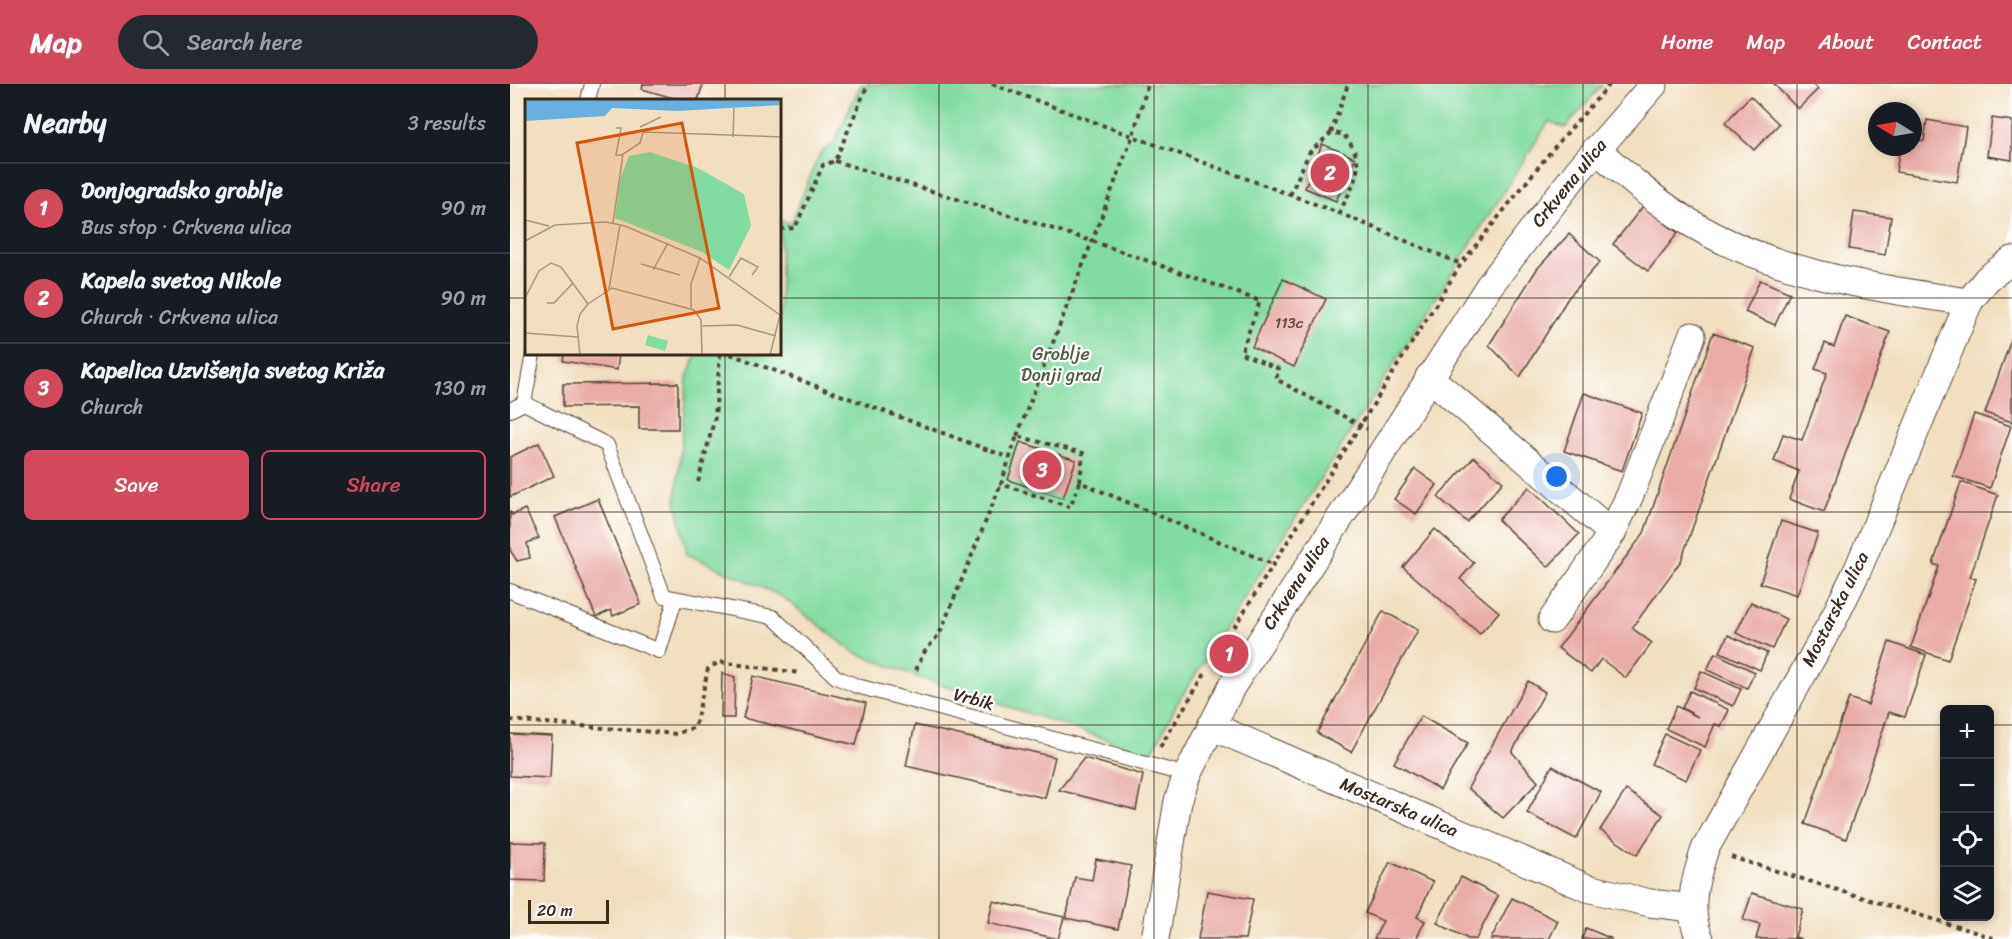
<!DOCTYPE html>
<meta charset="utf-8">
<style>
body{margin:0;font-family:Sriracha,sans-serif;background:#242831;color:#f1f3f6}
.controls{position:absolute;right:18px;bottom:18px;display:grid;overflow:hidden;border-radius:9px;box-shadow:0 3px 9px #0003}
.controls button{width:54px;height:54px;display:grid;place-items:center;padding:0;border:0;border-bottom:2px solid #363941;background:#171b24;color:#f1f3f6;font:30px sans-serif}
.compass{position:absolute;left:1358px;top:18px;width:54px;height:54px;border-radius:50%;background:#171b24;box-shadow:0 3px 9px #0003;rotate:281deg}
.scale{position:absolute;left:18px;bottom:15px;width:81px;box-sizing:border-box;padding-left:6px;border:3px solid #3b2a1e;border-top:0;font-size:16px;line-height:21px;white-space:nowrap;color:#3b2a1e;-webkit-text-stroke:4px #fff;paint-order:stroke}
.you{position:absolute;left:1047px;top:393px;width:21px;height:21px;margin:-15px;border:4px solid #fff;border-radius:50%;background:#1a73e8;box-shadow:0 0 0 9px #1a73e833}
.badge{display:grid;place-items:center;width:39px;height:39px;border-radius:50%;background:#d1495b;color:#fff;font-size:20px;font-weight:700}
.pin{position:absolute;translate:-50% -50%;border:3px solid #fff;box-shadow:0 2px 6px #0006}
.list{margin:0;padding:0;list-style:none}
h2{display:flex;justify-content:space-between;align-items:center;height:78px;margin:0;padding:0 24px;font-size:26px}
h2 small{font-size:20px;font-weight:400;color:#9ea1a6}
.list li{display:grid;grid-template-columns:39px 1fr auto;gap:18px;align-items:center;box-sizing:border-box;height:90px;padding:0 24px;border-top:2px solid #363941}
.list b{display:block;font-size:22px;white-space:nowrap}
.list p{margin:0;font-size:20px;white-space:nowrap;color:#9ea1a6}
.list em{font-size:20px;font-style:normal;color:#9ea1a6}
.actions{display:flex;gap:12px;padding:18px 24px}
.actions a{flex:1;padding:14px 0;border:2px solid #d1495b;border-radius:9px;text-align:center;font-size:21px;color:#d1495b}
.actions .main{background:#d1495b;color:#fff}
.icon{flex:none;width:33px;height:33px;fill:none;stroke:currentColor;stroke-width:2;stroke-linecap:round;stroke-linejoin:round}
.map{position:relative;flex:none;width:1502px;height:855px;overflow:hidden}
header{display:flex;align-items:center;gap:36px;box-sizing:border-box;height:84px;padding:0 30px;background:#d1495b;color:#fff}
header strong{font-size:28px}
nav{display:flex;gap:33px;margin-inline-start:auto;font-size:21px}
.search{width:420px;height:54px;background:#242831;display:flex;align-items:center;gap:15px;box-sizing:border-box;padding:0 21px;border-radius:33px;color:#9ea1a6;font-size:22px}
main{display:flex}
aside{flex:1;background:#171b24}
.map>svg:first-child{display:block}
</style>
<header>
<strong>Map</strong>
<div class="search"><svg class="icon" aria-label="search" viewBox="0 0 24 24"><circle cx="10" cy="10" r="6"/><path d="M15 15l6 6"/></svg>Search here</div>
<nav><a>Home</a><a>Map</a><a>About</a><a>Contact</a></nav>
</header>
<main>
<aside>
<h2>Nearby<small>3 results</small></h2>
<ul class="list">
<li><span class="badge">1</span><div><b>Donjogradsko groblje</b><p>Bus stop · Crkvena ulica</p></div><em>90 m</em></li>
<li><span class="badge">2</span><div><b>Kapela svetog Nikole</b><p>Church · Crkvena ulica</p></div><em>90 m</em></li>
<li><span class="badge">3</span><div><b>Kapelica Uzvišenja svetog Križa</b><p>Church</p></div><em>130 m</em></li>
</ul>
<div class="actions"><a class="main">Save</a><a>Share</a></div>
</aside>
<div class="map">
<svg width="1502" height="855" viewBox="0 0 1502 855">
<rect width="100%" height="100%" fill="#fff"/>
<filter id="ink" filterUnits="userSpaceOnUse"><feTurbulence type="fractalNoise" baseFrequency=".0167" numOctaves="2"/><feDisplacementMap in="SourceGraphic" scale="12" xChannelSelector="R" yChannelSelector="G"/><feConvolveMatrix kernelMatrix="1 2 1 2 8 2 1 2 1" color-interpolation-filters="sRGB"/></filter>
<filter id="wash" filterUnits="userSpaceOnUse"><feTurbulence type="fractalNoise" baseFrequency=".008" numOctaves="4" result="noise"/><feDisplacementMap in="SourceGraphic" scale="24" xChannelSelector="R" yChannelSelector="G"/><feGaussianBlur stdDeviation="1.35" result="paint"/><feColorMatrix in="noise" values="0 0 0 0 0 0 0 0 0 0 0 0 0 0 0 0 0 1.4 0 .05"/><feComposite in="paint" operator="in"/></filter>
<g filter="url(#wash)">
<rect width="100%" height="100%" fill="#f1dfc0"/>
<polygon fill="#82dba0" stroke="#5e825f" stroke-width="1.5" points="351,0 1093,0 1055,44 1039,37 668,618 641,670 405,592 344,568 271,512 177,470 166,417 177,293 187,270 270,270 270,137 281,139 310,69 324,59"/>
<g id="blocks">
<g fill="#e9aba6">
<polygon points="133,0 193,0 188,16 170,16 132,5"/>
<polygon points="1264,0 1303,0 1308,5 1288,25"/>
<polygon points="1240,12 1269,40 1244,66 1215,39"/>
<polygon points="1482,34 1502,37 1502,76 1477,72"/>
<polygon points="1417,36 1456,43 1447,98 1386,88 1390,63 1403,63 1403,56 1414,57"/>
<polygon points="812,60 845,74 826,117 795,104"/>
<polygon points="1133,122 1168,149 1138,187 1103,160"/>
<polygon points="1344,128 1381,133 1375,171 1339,165"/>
<polygon points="1059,150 1090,178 1058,214 1010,293 979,261 1027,185"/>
<polygon points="773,195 816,215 784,283 742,263"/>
<polygon points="1250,196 1280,209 1265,241 1235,228"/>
<polygon points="1335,232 1380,248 1314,428 1279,415 1289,387 1264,377 1273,350 1292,356 1317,289 1305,285 1315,259 1324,263"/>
<polygon points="1203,249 1245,264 1171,477 1122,544 1142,559 1116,594 1091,575 1081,589 1048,564 1134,449"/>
<polygon points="1502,253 1502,338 1475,329"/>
<polygon points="54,270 109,270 107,286 53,277"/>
<polygon points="168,299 168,345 129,345 129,322 53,323 53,300"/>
<polygon points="1074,309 1132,329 1112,387 1054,367"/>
<polygon points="1464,330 1501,342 1480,404 1443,392"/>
<polygon points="510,358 566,376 553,414 498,396"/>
<polygon points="29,359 44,392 0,413 0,373"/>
<polygon points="964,373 993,398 957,438 928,413"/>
<polygon points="905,385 927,401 906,430 884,415"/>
<polygon points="1451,398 1488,411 1460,493 1466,495 1438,576 1401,563 1429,482 1423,480"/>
<polygon points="1019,403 1069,450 1038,483 988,436"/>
<polygon points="88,415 131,520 103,532 101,526 86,533 45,433"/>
<polygon points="15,425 29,454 17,459 20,474 7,477 0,466 0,427 2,431"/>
<polygon points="1271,437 1308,449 1287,511 1250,499"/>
<polygon points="925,445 964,479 950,495 989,528 970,550 893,483"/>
<polygon points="1241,518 1276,535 1262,565 1226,549"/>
<polygon points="873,527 908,546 841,668 807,649"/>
<polygon points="1218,551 1257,569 1250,586 1210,568"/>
<polygon points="1379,558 1416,571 1395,633 1379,628 1336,755 1295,740 1339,614 1358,621"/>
<polygon points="1205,569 1245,588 1237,604 1197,586"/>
<polygon points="1191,587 1231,605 1223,622 1184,604"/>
<polygon points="212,589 225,593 224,634 211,634"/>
<polygon points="243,592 356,619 346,661 233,634"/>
<polygon points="1018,597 1035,608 1002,668 1028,698 993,734 958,704"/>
<polygon points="1180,607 1219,626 1211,642 1205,640 1195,663 1156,645 1166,622 1188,633 1172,624"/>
<polygon points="911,632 958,659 930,706 884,679"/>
<polygon points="405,641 545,673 535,714 396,682"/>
<polygon points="0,650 42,652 40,694 0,692"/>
<polygon points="1155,650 1190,666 1176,696 1141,680"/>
<polygon points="574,674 633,691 626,726 549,706"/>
<polygon points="1042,682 1091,708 1066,755 1017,729"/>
<polygon points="1116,706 1153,731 1127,771 1090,746"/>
<polygon points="0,758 35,759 34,797 0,796"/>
<polygon points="586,775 621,782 608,845 556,834 565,793 582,796"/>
<polygon points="880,778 923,798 907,833 915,837 906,855 864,855 873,837 855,829"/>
<polygon points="951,793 988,812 966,855 958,855 927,839"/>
<polygon points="697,807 743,815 735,855 688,855"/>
<polygon points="1242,809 1293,825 1285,853 1291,855 1246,855 1250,841 1233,836"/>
<polygon points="1002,814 1048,837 1039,855 981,855"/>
<polygon points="483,817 554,833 548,855 478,839"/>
<polygon points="1076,844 1102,855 1072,855"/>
</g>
</g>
</g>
<g filter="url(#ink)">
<use href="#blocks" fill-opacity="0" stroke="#564536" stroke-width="1.5"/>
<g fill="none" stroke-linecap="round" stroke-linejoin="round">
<g stroke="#564536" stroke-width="16">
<g id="lane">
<polyline points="78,16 82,0"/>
<polyline points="23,270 14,319 97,361 154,512 263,533 326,593 347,602 677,691"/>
<polyline points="0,326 14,319"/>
<polyline points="0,507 149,567 165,516"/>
</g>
</g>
<g stroke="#564536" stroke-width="29">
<g id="street">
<path d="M1086 65C1112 88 1139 112 1168 131 1254 188 1359 203 1459 218"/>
<polyline points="919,293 1102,449"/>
<polyline points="1042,536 1102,449 1120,411 1182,252"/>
<polyline points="701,642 1077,804 1140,819 1182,824"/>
<polyline points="645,855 668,717 677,691 722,602 979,202 1068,87 1144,0"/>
<path d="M1190 855C1176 825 1185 795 1195 765L1322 538 1348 485 1459 218 1477 195 1502 176"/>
</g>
</g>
<g stroke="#564536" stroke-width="4" stroke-dasharray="4.5 4.5" stroke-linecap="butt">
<polyline points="482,0 829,129 951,180"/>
<polyline points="821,49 838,0"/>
<polyline points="325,77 582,157 750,217 731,269 769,285 766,295 857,345"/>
<path d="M780 111 799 69 821 49 833 50C859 79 845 98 829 129"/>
<polyline points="270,145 285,144 313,81 325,77 358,0"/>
<polyline points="220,270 500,374"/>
<polyline points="507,352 623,51 638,0"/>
<polyline points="188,398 205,333 210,270"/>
<polyline points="570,398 573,369 507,352 491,400 560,423 570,398 762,480"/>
<polyline points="705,574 951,180 1042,66 1100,0"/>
<polyline points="406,586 413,570 430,549 491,400"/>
<polyline points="0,636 166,650 185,643 198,585 209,578 290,589"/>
<polyline points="650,663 696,588"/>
<polyline points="1221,773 1487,855"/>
</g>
<use href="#lane" stroke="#fff" stroke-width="14"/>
<use href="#street" stroke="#fff" stroke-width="27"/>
</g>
</g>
<path fill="none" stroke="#3b2a1e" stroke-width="1.5" stroke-opacity="0.55" d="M215 0V16M429 0V855M644 0V855M858 0V855M1073 0V855M1287 0V855M0 214H16M270 214H1502M215 270V855M0 428H1502M0 641H1434M1480 641H1502"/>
<g text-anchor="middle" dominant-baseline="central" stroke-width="4.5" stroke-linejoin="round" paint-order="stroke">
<g font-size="15" fill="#664a40">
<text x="779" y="239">113c</text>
</g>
<g font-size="18" fill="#3b2a1e" stroke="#fff">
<text transform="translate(1059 99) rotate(-51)">Crkvena ulica</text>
<text transform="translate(786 499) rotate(-57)">Crkvena ulica</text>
<text transform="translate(1325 525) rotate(-63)">Mostarska ulica</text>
<text transform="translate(464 615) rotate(15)">Vrbik</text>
<text transform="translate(889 723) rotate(23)">Mostarska ulica</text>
</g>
<g font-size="18" fill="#505f45" stroke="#fff">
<text x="551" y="270">Groblje<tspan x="551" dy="21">Donji grad</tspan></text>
</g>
</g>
<g transform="translate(15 15)">
<rect width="256" height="256" fill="#f1dfc0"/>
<path d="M125 53 173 69 219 95 226 127 204 171 177 153 90 119 95 80 104 57ZM123 236 143 242 140 252 120 246Z" fill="#82dba0"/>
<path d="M0 0H256V6L152 12 87 9 80 17 0 22Z" fill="#69b0e0"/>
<path fill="none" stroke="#a8977f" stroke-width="1.5" d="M115 28 136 18M91 29H96L91 56H98M208 38 209 9M0 121 24 127M88 124 98 55 115 44 118 33 257 38M0 142 30 126 81 123 100 127 175 159 255 216M116 165 155 176M128 171 143 144M204 178 216 159 233 168 227 176M84 190 95 126M0 199 14 172 26 164 36 168 63 205M22 204H29L48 184M166 209V185L175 159M177 227 212 226 251 237M0 234 53 238M55 256 52 227 55 215 63 205 87 189 169 211 176 221 177 256M245 256 255 216"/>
<path fill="#d7540e" fill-opacity="0.15" stroke="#d7540e" stroke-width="3" d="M157 24 194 209 88 230 52 44Z"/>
<rect width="256" height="256" fill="none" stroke="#3b2a1e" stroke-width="3"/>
</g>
</svg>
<div class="controls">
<button>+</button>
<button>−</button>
<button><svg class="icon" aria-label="locate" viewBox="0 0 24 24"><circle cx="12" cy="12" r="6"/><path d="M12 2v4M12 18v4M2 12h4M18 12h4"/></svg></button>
<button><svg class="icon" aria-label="layers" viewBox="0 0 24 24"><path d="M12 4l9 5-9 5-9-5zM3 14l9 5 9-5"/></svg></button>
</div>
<svg class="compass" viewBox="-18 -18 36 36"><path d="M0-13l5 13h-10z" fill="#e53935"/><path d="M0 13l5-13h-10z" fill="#9ea1a6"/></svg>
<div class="scale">20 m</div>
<div class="you"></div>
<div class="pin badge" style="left:719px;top:570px">1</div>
<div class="pin badge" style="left:820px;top:89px">2</div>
<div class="pin badge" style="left:532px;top:386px">3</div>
</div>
</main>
